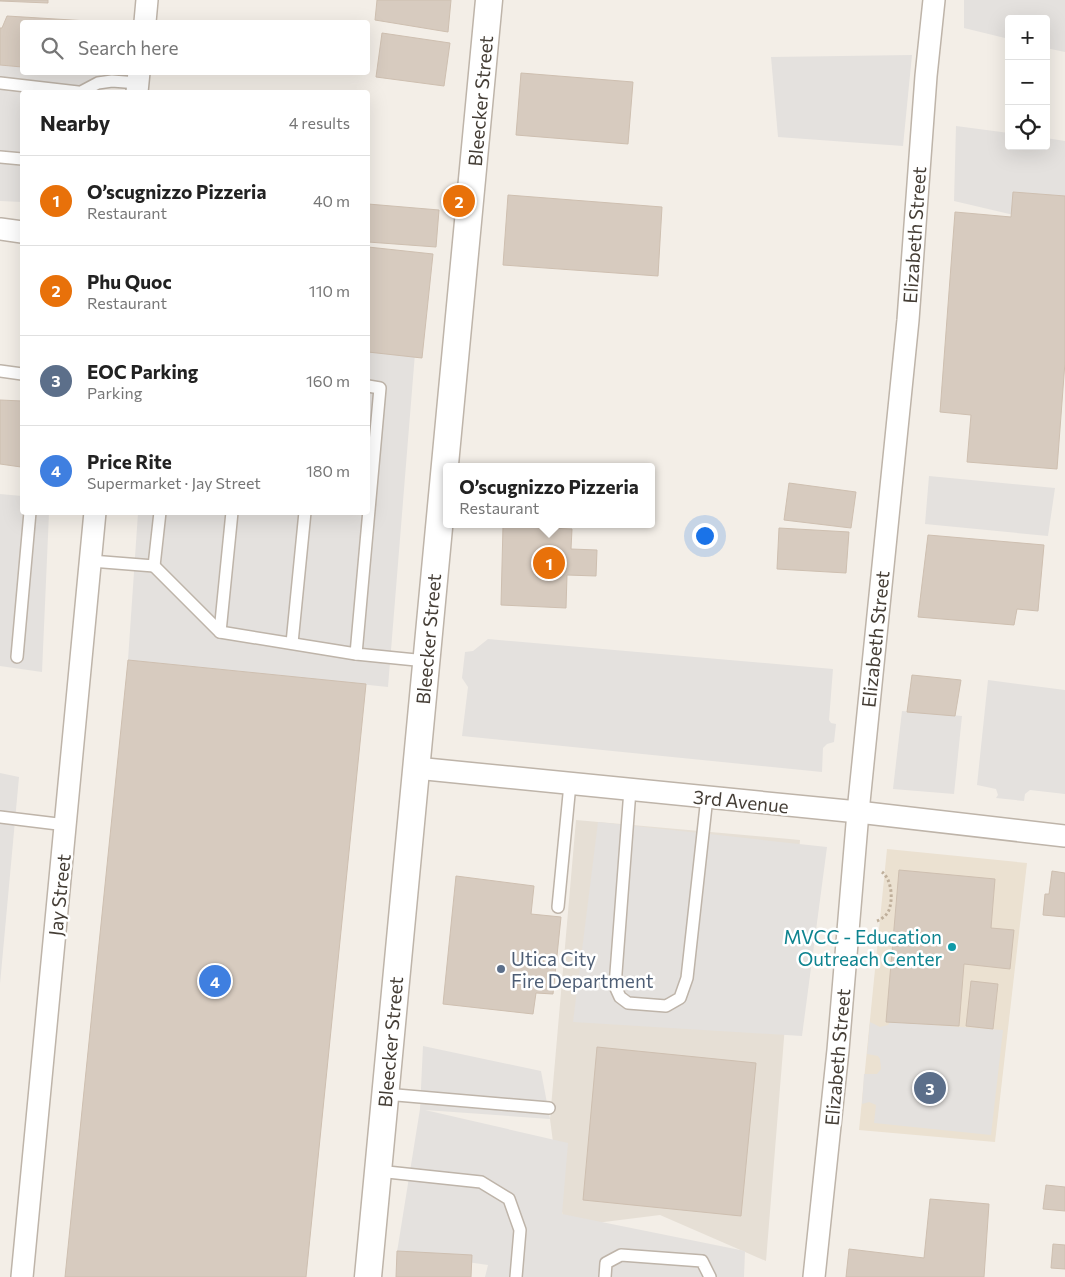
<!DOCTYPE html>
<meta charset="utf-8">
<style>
body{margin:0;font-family:Commissioner,sans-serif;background:#f6f6f6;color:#222}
.controls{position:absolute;right:15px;top:15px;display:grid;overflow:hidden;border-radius:5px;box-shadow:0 5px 20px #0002}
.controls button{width:45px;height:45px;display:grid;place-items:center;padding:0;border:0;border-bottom:1px solid #e0e0e0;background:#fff;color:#222;font:25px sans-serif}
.you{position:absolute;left:704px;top:535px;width:18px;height:18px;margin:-12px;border:4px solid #fff;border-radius:50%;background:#1a73e8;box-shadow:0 0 0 8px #1a73e833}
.badge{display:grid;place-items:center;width:32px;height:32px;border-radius:50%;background:#f3281e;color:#fff;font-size:16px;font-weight:700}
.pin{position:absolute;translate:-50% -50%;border:2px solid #fff;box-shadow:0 1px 5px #0006}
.popup{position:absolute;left:443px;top:463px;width:212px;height:65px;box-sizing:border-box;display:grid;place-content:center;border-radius:5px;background:#fff;filter:drop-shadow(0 1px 4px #0005);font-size:16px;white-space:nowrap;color:#767676}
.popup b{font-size:19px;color:#222}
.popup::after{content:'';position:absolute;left:50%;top:100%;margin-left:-10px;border:10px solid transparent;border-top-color:#fff}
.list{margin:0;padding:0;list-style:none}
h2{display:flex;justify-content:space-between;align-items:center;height:65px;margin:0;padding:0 20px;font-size:21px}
h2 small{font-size:16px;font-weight:400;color:#767676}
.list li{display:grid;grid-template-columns:32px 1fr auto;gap:15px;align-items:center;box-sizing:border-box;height:90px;padding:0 20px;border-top:1px solid #e0e0e0}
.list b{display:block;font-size:19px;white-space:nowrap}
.list p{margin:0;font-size:16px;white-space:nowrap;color:#767676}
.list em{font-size:16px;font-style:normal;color:#767676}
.icon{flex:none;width:28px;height:28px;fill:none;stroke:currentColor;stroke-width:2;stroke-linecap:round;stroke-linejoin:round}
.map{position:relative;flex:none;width:1065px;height:1277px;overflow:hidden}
.search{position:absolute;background:#fff;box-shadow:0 5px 20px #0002;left:20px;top:20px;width:350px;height:55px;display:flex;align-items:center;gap:12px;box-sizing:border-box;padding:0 18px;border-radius:5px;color:#767676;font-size:19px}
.panel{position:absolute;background:#fff;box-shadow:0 5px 20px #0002;left:20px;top:90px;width:350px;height:425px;border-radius:5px}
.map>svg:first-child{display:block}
</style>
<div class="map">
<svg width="1065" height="1277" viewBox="0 0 1065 1277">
<rect width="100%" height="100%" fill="#f3eee7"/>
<polygon fill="#e6dfd5" points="576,820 800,840 766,1261 660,1215 564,1227 550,1119"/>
<polygon fill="#ebe1d1" points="887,849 1027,863 995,1142 859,1130"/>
<g fill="#e4e1de">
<polygon points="964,0 1065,0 1065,52 1046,48 1046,19 1009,19 1009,39 964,28"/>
<polygon points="912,55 903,146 778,137 771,57"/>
<polygon points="0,65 22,67 22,72 101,73 99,92 22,92 22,202 0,201"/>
<polygon points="956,126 1009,133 1009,146 1046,146 1046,138 1065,141 1065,227 954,201"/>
<polygon points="368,339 416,341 388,687 128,660 138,513 368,512"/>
<polygon points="929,476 1055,488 1048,536 925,524"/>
<polygon points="0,494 22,496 22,512 49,513 42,672 0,666"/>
<polygon points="488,639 833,669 829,720 831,723 836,724 834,742 827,744 823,748 822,772 462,736 468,687 462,678 465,652 473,651"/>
<polygon points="988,680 1065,690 1065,794 1030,790 1025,794 1024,801 996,798 998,795 996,789 977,785"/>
<polygon points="902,711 962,716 954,794 893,789"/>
<polygon points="0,773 19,777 0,984"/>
<polygon points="598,822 827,847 802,1036 573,1022"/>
<polygon points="870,1022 880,1027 888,1025 890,1022 1003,1030 991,1135 874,1123 876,1105 869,1102 862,1104 864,1074 877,1074 881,1069 880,1059 878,1056 867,1054"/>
<polygon points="423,1046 541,1071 550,1119 425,1110 568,1143 562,1214 745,1251 744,1277 485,1277 488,1265 397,1252 420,1109"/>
</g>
<g fill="#d7cbbf" stroke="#cebfb0">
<polygon points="0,0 48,0 48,3 0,1"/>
<polygon points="377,0 451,0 448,32 375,20"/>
<polygon points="7,16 104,22 22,22 22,67 0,65 0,28 2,28"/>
<polygon points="382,33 450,43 444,86 376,77"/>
<polygon points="521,73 633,82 628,144 516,135"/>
<polygon points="1013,192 1065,196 1065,362 1057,469 967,462 971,415 940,412 955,212 1011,217"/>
<polygon points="508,195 662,207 658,276 503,265"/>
<polygon points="368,204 439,210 436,247 368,242"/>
<polygon points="368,247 433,254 422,358 368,352"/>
<polygon points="0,400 22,401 21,467 0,464"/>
<polygon points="789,483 856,492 851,528 784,520"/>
<polygon points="503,526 572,529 571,549 597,550 596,576 567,575 566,608 501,605"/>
<polygon points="779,528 849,532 846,573 777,569"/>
<polygon points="928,535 1044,545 1038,611 1017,609 1014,625 918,617"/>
<polygon points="128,660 366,684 306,1277 65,1277"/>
<polygon points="912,675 961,680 955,716 907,712"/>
<polygon points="899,870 995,879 991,928 1014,930 1010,969 964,964 959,1026 886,1022"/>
<polygon points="1052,871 1065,873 1065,917 1043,915 1045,894 1049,894"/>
<polygon points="456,876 534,886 531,914 561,917 553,994 536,993 533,1014 443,1004"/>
<polygon points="971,981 998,984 993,1029 966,1026"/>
<polygon points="597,1047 756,1063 741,1216 583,1200"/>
<polygon points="1046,1185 1065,1187 1065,1211 1043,1209"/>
<polygon points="930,1199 989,1204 984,1277 846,1277 849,1249 924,1258"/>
<polygon points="1053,1244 1065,1245 1065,1269 1051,1268"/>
<polygon points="397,1251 472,1255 471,1277 396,1277"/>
</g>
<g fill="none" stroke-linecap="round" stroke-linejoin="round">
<g stroke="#beb4a9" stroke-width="14">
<g id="service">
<polyline points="0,83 78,92"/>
<polyline points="81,92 98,83 112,81 138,83"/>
<polyline points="0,157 22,159"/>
<polyline points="0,371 22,374"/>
<polyline points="368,386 380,388 356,654 426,661"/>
<polyline points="91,561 154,566 160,512"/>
<polyline points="154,566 220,632 356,654"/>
<polyline points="220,632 232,512"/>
<polyline points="292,643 305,512"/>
<polyline points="17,657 30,512"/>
<polyline points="630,790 615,986 620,997 628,1003 666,1006 680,998 687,978 707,797"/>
<polyline points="0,817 66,825"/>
<polyline points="558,907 570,784"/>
<polyline points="385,1094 549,1108"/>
<polyline points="378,1171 481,1182 509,1199 520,1230 516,1277"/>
<polyline points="605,1277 606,1263 621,1255 702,1261 710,1277"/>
</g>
</g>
<g stroke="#beb4a9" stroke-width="24">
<g id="minor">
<polyline points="145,22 147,0"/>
<polyline points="137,92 139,72"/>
<polyline points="0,229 22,232"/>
<polyline points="416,768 858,812 1065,836"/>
<polyline points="22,1277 95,512"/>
<polyline points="814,1277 838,1050 858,812 908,320 926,76 934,0"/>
</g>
</g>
<g stroke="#beb4a9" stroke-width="29">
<polyline id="tertiary" points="368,1277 489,0"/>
</g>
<path stroke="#bfaf9b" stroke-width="3" stroke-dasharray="2.5 2.5" stroke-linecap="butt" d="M877 921C882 919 887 915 889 910 893 899 892 880 882 872"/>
<use href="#service" stroke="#fff" stroke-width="11"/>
<use href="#minor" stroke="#fff" stroke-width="21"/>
<use href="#tertiary" stroke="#fff" stroke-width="26"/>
</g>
<circle fill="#0f9aa8" stroke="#fff" stroke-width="2" cx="952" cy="947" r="5"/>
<circle fill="#5c6f8a" stroke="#fff" stroke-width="2" cx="501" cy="969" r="5"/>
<g text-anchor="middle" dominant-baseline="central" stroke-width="5" stroke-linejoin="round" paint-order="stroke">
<g font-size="19" fill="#453e36" stroke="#fff">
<text transform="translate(480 101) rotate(-85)">Bleecker Street</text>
<text transform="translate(914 235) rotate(-86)">Elizabeth Street</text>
<text transform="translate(428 639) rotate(-85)">Bleecker Street</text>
<text transform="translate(875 639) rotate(-84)">Elizabeth Street</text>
<text transform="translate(741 801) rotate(6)">3rd Avenue</text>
<text transform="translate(59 895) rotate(-84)">Jay Street</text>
<text transform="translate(390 1042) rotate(-85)">Bleecker Street</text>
<text transform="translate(837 1057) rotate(-85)">Elizabeth Street</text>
</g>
<g font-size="19" fill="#0d838f" stroke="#fff" text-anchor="end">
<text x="942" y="936">MVCC - Education<tspan x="942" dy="22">Outreach Center</tspan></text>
</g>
<g font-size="19" fill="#4e5e75" stroke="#fff" text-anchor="start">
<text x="511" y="958">Utica City<tspan x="511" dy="22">Fire Department</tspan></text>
</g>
</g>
</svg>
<div class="controls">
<button>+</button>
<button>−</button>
<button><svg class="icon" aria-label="locate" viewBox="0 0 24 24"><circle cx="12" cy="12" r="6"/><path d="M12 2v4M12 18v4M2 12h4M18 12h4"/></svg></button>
</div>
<div class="you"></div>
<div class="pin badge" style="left:549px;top:563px;background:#e8710a">1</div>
<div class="popup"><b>O’scugnizzo Pizzeria</b>Restaurant</div>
<div class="pin badge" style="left:459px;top:201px;background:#e8710a">2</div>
<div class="pin badge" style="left:930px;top:1088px;background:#5c6f8a">3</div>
<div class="pin badge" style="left:215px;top:981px;background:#3f7fe0">4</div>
<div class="search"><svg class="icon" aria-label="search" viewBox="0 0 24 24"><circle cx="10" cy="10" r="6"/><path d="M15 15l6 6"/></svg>Search here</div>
<section class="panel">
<h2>Nearby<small>4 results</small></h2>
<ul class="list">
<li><span class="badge" style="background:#e8710a">1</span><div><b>O’scugnizzo Pizzeria</b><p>Restaurant</p></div><em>40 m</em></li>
<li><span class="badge" style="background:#e8710a">2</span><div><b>Phu Quoc</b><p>Restaurant</p></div><em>110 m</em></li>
<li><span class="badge" style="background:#5c6f8a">3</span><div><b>EOC Parking</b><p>Parking</p></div><em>160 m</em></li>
<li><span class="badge" style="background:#3f7fe0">4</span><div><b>Price Rite</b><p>Supermarket · Jay Street</p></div><em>180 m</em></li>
</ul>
</section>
</div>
